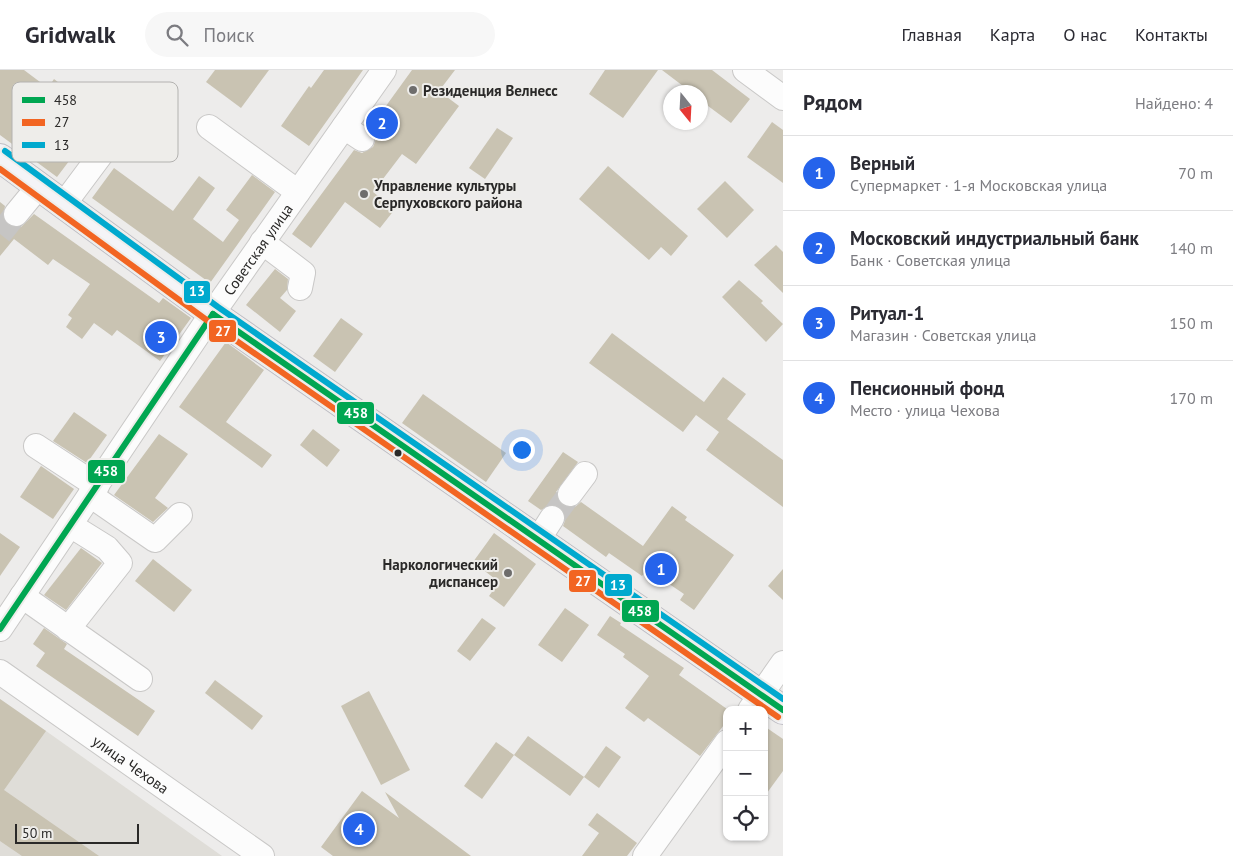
<!DOCTYPE html>
<html lang="ru">
<meta charset="utf-8">
<style>
body{margin:0;font-family:"PT Sans",sans-serif;background:#f7f7f7;color:#2b2b33}
.controls{position:absolute;right:15px;bottom:15px;display:grid;overflow:hidden;border-radius:10px;box-shadow:0 1px 4px #0004}
.controls button{width:45px;height:45px;display:grid;place-items:center;padding:0;border:0;border-bottom:1px solid #e1e1e2;background:#fff;color:#2b2b33;font:25px sans-serif}
.compass{position:absolute;left:663px;top:15px;width:45px;height:45px;border-radius:50%;background:#fff;box-shadow:0 1px 4px #0004;rotate:162deg}
.scale{position:absolute;left:15px;bottom:12px;width:124px;box-sizing:border-box;padding-left:5px;border:2px solid #2a2928;border-top:0;font-size:14px;line-height:18px;white-space:nowrap;color:#2a2928;-webkit-text-stroke:4px #eeedea;paint-order:stroke}
.you{position:absolute;left:521px;top:379px;width:18px;height:18px;margin:-12px;border:4px solid #fff;border-radius:50%;background:#1a73e8;box-shadow:0 0 0 8px #1a73e833}
.badge{display:grid;place-items:center;width:32px;height:32px;border-radius:50%;background:#2563eb;color:#fff;font-size:16px;font-weight:700}
.pin{position:absolute;translate:-50% -50%;border:2px solid #fff;box-shadow:0 1px 5px #0006}
.list{margin:0;padding:0;list-style:none}
h2{display:flex;justify-content:space-between;align-items:center;height:65px;margin:0;padding:0 20px;font-size:21px}
h2 small{font-size:16px;font-weight:400;color:#7c7c81}
.list li{display:grid;grid-template-columns:32px 1fr auto;gap:15px;align-items:center;box-sizing:border-box;height:75px;padding:0 20px;border-top:1px solid #e1e1e2}
.list b{display:block;font-size:19px;white-space:nowrap}
.list p{margin:0;font-size:16px;white-space:nowrap;color:#7c7c81}
.list em{font-size:16px;font-style:normal;color:#7c7c81}
.icon{flex:none;width:28px;height:28px;fill:none;stroke:currentColor;stroke-width:2;stroke-linecap:round;stroke-linejoin:round}
.map{position:relative;flex:none;width:783px;height:786px;overflow:hidden}
header{display:flex;align-items:center;gap:30px;box-sizing:border-box;height:70px;padding:0 25px;background:#fff;border-bottom:1px solid #e1e1e2}
header strong{font-size:24px}
nav{display:flex;gap:28px;margin-inline-start:auto;font-size:18px}
.search{width:350px;height:45px;background:#f7f7f7;display:flex;align-items:center;gap:12px;box-sizing:border-box;padding:0 18px;border-radius:28px;color:#7c7c81;font-size:19px}
main{display:flex}
aside{flex:1;background:#fff}
.map>svg:first-child{display:block}
</style>
<header>
<strong>Gridwalk</strong>
<div class="search"><svg class="icon" aria-label="search" viewBox="0 0 24 24"><circle cx="10" cy="10" r="6"/><path d="M15 15l6 6"/></svg>Поиск</div>
<nav><a>Главная</a><a>Карта</a><a>О нас</a><a>Контакты</a></nav>
</header>
<main>
<div class="map">
<svg width="783" height="786" viewBox="0 0 783 786">
<rect width="100%" height="100%" fill="#edeceb"/>
<polygon fill="#dfddd8" points="0,629 46,661 222,786 0,786"/>
<g fill="#c9c3b2">
<polygon points="0,0 24,0 48,18 54,9 72,23 63,35 94,58 57,107 0,65"/>
<polygon points="215,0 269,0 241,38 206,12"/>
<polygon points="324,0 363,0 309,76 281,56 309,16 311,18"/>
<polygon points="412,0 455,0 439,21 459,36 416,94 402,84 373,122 395,139 380,158 345,132 311,178 292,164 354,80 362,83 373,77 376,69 370,58"/>
<polygon points="605,0 658,0 623,48 589,24"/>
<polygon points="662,0 712,0 750,29 731,53 700,30 700,22 691,22"/>
<polygon points="772,52 783,60 783,113 747,87"/>
<polygon points="497,58 513,68 485,109 469,98"/>
<polygon points="608,96 688,166 671,186 661,177 649,190 579,129"/>
<polygon points="114,98 173,141 199,106 215,118 193,149 223,172 239,150 226,140 252,105 275,122 210,213 92,128"/>
<polygon points="725,111 754,140 727,168 697,139"/>
<polygon points="0,132 5,136 3,148 8,155 14,158 21,157 34,144 159,233 163,228 191,248 160,291 117,260 112,266 94,253 82,269 66,257 72,248 68,245 90,214 53,189 48,195 14,169 0,186"/>
<polygon points="776,175 783,182 783,223 754,195"/>
<polygon points="275,199 288,209 287,220 280,228 296,241 280,262 246,235"/>
<polygon points="739,210 763,231 761,233 783,254 766,272 722,227"/>
<polygon points="341,248 363,264 335,302 313,286"/>
<polygon points="612,263 704,332 723,307 746,324 727,349 783,390 783,437 706,380 719,362 696,345 683,362 589,293"/>
<polygon points="226,272 264,300 226,352 272,385 262,398 179,337"/>
<polygon points="423,324 506,383 486,412 402,353"/>
<polygon points="74,342 107,365 87,393 53,371"/>
<polygon points="313,359 340,380 327,397 300,375"/>
<polygon points="159,364 188,384 155,428 168,438 153,452 114,425"/>
<polygon points="563,382 578,392 556,422 558,430 562,435 575,437 581,432 643,476 672,436 687,447 685,450 734,485 694,540 680,530 684,524 647,499 642,506 609,483 606,487 563,456 566,448 560,437 552,434 541,440 528,431"/>
<polygon points="41,396 74,419 53,449 20,427"/>
<polygon points="0,463 20,477 0,506"/>
<polygon points="494,463 536,494 504,537 489,526 499,512 473,492"/>
<polygon points="81,478 102,493 66,540 44,525"/>
<polygon points="153,489 192,520 174,542 135,511"/>
<polygon points="783,499 783,530 768,516"/>
<polygon points="565,538 589,555 562,592 538,575"/>
<polygon points="610,546 621,553 620,555 684,598 679,605 727,639 727,651 700,686 648,648 644,652 625,638 649,606 623,587 625,584 597,565"/>
<polygon points="482,548 496,558 470,591 457,581"/>
<polygon points="44,558 67,574 64,579 155,641 138,666 36,596 45,583 33,574"/>
<polygon points="215,610 263,646 252,660 205,623"/>
<polygon points="369,621 410,700 381,715 341,636"/>
<polygon points="0,629 46,661 4,720 99,786 22,786 0,771"/>
<polygon points="764,656 783,669 783,701 764,727"/>
<polygon points="528,666 584,707 570,726 514,685"/>
<polygon points="496,672 514,685 482,729 464,716"/>
<polygon points="606,676 621,687 599,718 584,707"/>
<polygon points="362,721 399,748 385,722 471,786 333,786 321,777"/>
<polygon points="597,743 637,773 627,786 582,786 599,763 588,755"/>
</g>
<g fill="none" stroke-linecap="round" stroke-linejoin="round">
<g stroke="#c6c5c4" stroke-width="24" stroke-dasharray="24 12" stroke-linecap="butt">
<polyline points="0,164 16,144"/>
<polyline points="552,448 570,424"/>
</g>
<g stroke="#c9c8c7" stroke-width="26">
<g id="minor">
<polyline points="745,0 783,28"/>
<polyline points="209,57 298,122"/>
<polyline points="344,57 362,69"/>
<polyline points="64,134 108,75"/>
<polyline points="16,144 39,116"/>
<polyline points="262,172 303,203 300,218"/>
<polyline points="36,376 97,416"/>
<polyline points="570,424 585,404"/>
<polyline points="90,425 155,470 180,445"/>
<polyline points="538,470 552,448"/>
<polyline points="22,526 140,609"/>
<path id="s1" d="M0 559 205 254 384 0"/>
<polyline points="68,559 120,493 107,478 70,455"/>
<path id="s2" d="M0 602 262 786"/>
<polyline points="750,640 783,593"/>
<polyline points="645,786 727,672"/>
</g>
</g>
<g stroke="#bfbec4" stroke-width="30">
<polyline id="major" points="0,88 213,244 783,640"/>
</g>
<use href="#minor" stroke="#fcfcfc" stroke-width="24"/>
<use href="#major" stroke="#f4f4f7" stroke-width="28"/>
<g stroke="#eeedea" stroke-width="10">
<g id="bus-1">
<polyline points="213,244 783,640"/>
<polyline points="0,559 213,244"/>
</g>
</g>
<g stroke="#eeedea" stroke-width="10">
<polyline id="bus-2" points="0,99 208,251 778,647"/>
</g>
<g stroke="#eeedea" stroke-width="10">
<polyline id="bus-3" points="5,81 218,237 783,629"/>
</g>
<use href="#bus-1" stroke="#00a651" stroke-width="6"/>
<use href="#bus-2" stroke="#f26522" stroke-width="6"/>
<use href="#bus-3" stroke="#00a9ce" stroke-width="6"/>
</g>
<g fill="#6e6d6c" stroke="#eeedea" stroke-width="2">
<circle cx="413" cy="20" r="5"/>
<circle cx="364" cy="124" r="5"/>
<circle cx="508" cy="503" r="5"/>
</g>
<circle fill="#2a2928" stroke="#eeedea" stroke-width="2" cx="398" cy="383" r="4.5"/>
<g text-anchor="middle" dominant-baseline="central" stroke-width="4" stroke-linejoin="round" paint-order="stroke">
<g font-size="15" font-weight="bold" fill="#2a2928" stroke="#eeedea" text-anchor="start">
<text x="423" y="20">Резиденция Велнесс</text>
<text x="374" y="115">Управление культуры<tspan x="374" dy="17">Серпуховского района</tspan></text>
<text x="498" y="494" text-anchor="end">Наркологический<tspan x="498" dy="17">диспансер</tspan></text>
</g>
<g font-size="15" fill="#2a2928" stroke="#eeedea">
<text stroke="none"><textPath href="#s1" startOffset="459">Советская улица</textPath></text>
<text stroke="none"><textPath href="#s2" startOffset="160">улица Чехова</textPath></text>
</g>
</g>
<rect x="12" y="12" width="166" height="80" rx="8" fill="#eeedea" stroke="#b3b2b0" stroke-width="1"/>
<rect x="22" y="27" width="23" height="6" fill="#00a651"/>
<rect x="22" y="49" width="23" height="7" fill="#f26522"/>
<rect x="22" y="72" width="23" height="6" fill="#00a9ce"/>
<g font-size="14" fill="#2a2928">
<text x="54" y="35">458</text>
<text x="54" y="57">27</text>
<text x="54" y="80">13</text>
</g>
<g stroke="#eeedea" stroke-width="2">
<rect x="183" y="210" width="28" height="24" rx="5" fill="#00a9ce"/>
<rect x="208" y="249" width="29" height="24" rx="5" fill="#f26522"/>
<rect x="336" y="331" width="39" height="24" rx="5" fill="#00a651"/>
<rect x="87" y="389" width="39" height="25" rx="5" fill="#00a651"/>
<rect x="568" y="499" width="29" height="24" rx="5" fill="#f26522"/>
<rect x="604" y="503" width="29" height="24" rx="5" fill="#00a9ce"/>
<rect x="621" y="529" width="39" height="24" rx="5" fill="#00a651"/>
</g>
<g font-size="14" text-anchor="middle" font-weight="bold" fill="#fff">
<text x="197" y="226">13</text>
<text x="223" y="266">27</text>
<text x="356" y="348">458</text>
<text x="106" y="406">458</text>
<text x="583" y="516">27</text>
<text x="618" y="520">13</text>
<text x="640" y="546">458</text>
</g>
</svg>
<div class="controls">
<button>+</button>
<button>−</button>
<button><svg class="icon" aria-label="locate" viewBox="0 0 24 24"><circle cx="12" cy="12" r="6"/><path d="M12 2v4M12 18v4M2 12h4M18 12h4"/></svg></button>
</div>
<svg class="compass" viewBox="-18 -18 36 36"><path d="M0-13l5 13h-10z" fill="#e53935"/><path d="M0 13l5-13h-10z" fill="#7c7c81"/></svg>
<div class="scale">50 m</div>
<div class="you"></div>
<div class="pin badge" style="left:661px;top:499px">1</div>
<div class="pin badge" style="left:382px;top:53px">2</div>
<div class="pin badge" style="left:161px;top:267px">3</div>
<div class="pin badge" style="left:359px;top:759px">4</div>
</div>
<aside>
<h2>Рядом<small>Найдено: 4</small></h2>
<ul class="list">
<li><span class="badge">1</span><div><b>Верный</b><p>Супермаркет · 1-я Московская улица</p></div><em>70 m</em></li>
<li><span class="badge">2</span><div><b>Московский индустриальный банк</b><p>Банк · Советская улица</p></div><em>140 m</em></li>
<li><span class="badge">3</span><div><b>Ритуал-1</b><p>Магазин · Советская улица</p></div><em>150 m</em></li>
<li><span class="badge">4</span><div><b>Пенсионный фонд</b><p>Место · улица Чехова</p></div><em>170 m</em></li>
</ul>
</aside>
</main>
